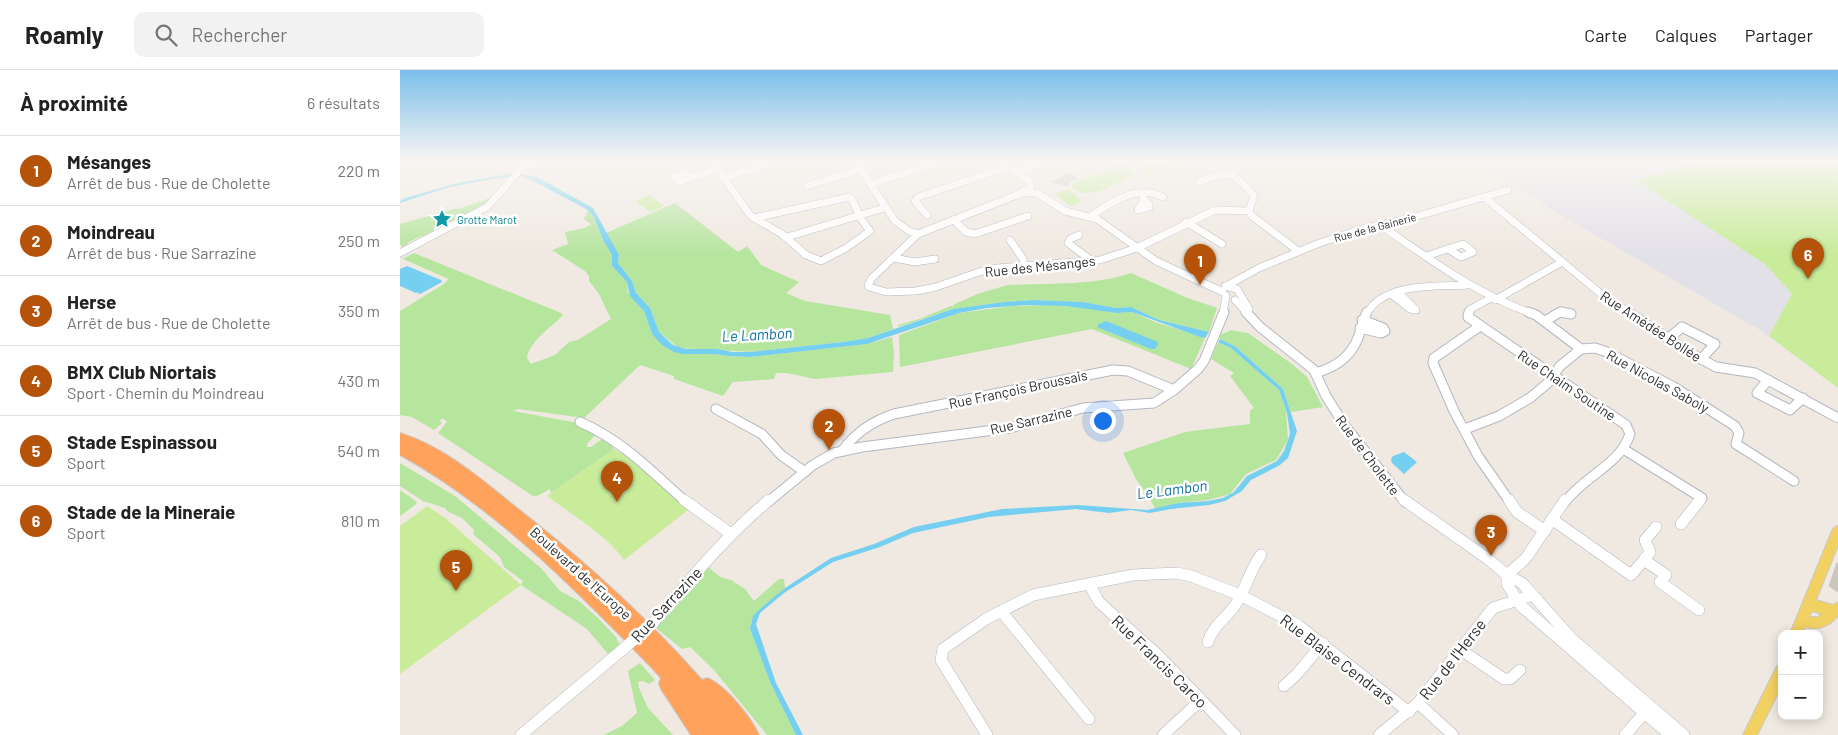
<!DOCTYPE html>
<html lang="fr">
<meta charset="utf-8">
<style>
body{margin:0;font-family:Barlow,sans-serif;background:#f2f2f2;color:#222}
.controls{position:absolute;right:15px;bottom:15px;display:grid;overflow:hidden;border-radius:10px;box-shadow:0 2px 12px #0003}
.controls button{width:45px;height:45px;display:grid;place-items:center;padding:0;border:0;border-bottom:1px solid #e0e0e0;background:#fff;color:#222;font:25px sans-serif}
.you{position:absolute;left:702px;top:350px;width:18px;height:18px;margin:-12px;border:4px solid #fff;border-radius:50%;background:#1a73e8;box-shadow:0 0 0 8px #1a73e833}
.badge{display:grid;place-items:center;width:32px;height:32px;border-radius:50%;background:#b45309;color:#fff;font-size:16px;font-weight:700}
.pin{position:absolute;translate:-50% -41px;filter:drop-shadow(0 1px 2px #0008)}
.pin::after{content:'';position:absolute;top:26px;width:18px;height:15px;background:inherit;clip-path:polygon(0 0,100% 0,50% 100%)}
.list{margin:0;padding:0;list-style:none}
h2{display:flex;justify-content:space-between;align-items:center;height:65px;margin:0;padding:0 20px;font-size:21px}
h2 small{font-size:16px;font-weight:400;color:#767676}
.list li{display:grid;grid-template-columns:32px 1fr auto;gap:15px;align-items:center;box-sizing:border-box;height:70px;padding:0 20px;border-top:1px solid #e0e0e0}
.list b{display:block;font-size:19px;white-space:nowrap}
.list p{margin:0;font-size:16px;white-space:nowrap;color:#767676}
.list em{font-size:16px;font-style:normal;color:#767676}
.icon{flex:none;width:28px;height:28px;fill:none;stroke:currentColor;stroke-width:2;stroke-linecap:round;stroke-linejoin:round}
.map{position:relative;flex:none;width:1438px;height:665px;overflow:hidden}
header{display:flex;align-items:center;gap:30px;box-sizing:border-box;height:70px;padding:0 25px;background:#fff;border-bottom:1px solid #e0e0e0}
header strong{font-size:24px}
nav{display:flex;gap:28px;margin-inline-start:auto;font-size:18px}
.search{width:350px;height:45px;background:#f2f2f2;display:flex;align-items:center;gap:12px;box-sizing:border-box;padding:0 18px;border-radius:10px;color:#767676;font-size:19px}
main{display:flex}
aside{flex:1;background:#fff}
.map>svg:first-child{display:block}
</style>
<header>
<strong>Roamly</strong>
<div class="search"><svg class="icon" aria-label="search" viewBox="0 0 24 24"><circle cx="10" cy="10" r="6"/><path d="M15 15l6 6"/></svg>Rechercher</div>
<nav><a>Carte</a><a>Calques</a><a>Partager</a></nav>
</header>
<main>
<aside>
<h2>À proximité<small>6 résultats</small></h2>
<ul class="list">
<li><span class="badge">1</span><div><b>Mésanges</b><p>Arrêt de bus · Rue de Cholette</p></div><em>220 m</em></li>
<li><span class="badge">2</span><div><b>Moindreau</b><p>Arrêt de bus · Rue Sarrazine</p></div><em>250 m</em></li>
<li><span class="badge">3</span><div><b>Herse</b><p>Arrêt de bus · Rue de Cholette</p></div><em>350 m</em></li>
<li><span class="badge">4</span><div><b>BMX Club Niortais</b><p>Sport · Chemin du Moindreau</p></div><em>430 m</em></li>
<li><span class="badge">5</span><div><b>Stade Espinassou</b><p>Sport</p></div><em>540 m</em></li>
<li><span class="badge">6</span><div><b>Stade de la Mineraie</b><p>Sport</p></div><em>810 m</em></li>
</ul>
</aside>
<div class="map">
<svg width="1438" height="665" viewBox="0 0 1438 665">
<rect width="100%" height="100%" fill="#efe9e1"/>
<polygon fill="#e3e1e8" points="1109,91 1438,91 1438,318 1360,260 1159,144 1088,97"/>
<g fill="#b6e59e">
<polygon points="96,126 100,127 26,168 21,166 7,173 11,176 3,178 0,174 0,154 54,139 58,139"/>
<polygon points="275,133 338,182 347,176 361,195 399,212 386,223 405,231 490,245 493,259 468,268 443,272 351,282 279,278 259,262 250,238 236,223 232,211 218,193 219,185 206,163"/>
<path d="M188 140 194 147 203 170 212 185V196L227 212 228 222 244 241 252 264 283 284H313L329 286 350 287 467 274 492 267 494 284 493 302 415 309 387 303H376L374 309 333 312 323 326 274 309V306L240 295 184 348 118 339 113 341 178 353 198 362 187 374V377H191L202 369H206L214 379 151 423 150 419 137 426H133L38 363 47 352 43 348 39 351 42 353 34 360 12 347 0 345V241L44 214 49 209 3 189 14 183 161 243 163 245C151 258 130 270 127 288L131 294 155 285 169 272 178 270 211 249 199 224 189 211V206L185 201 152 180 168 174 165 162 184 158 191 154 184 149Z"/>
<path d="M731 203 785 227 817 238 809 262 759 250 731 237 716 238 683 232 633 230 604 232 553 239 498 257V255L519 249 551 236 554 237 553 235 559 232 580 223 608 215C647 213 694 216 731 203Z"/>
<polygon points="651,235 683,237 717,243 732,242 755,252 805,268 791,299 692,259 500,297 499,265 559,243 612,236"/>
<polygon points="831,260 848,263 892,294 907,307 923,337 891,342 883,319 836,277 820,269 820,265"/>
<polygon points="818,272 831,278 879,320 886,341 888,370 876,390 846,404 830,424 808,430 779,433 756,439 736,409 723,383 785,362 850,354 850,340 854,338 830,306 834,303 811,289"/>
<polygon points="0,393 55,426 86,452 141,498 160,521 179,531 198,548 216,567 220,575 208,584 187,559 121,515 123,511 104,497 100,487 73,464 74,460 62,448 47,441 45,438 23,431 0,416"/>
<polygon points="0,420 17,432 15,435 0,446"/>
<polygon points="307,496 320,507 331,510 345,519 354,531 379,509 384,509 385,518 353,546 350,559 370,612 396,665 367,665 314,600 290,577 282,579 256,558 272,541"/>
<polygon points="240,593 255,610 249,614 243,611 238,612 239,618 248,638 273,665 204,665 222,656 237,643 228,601"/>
</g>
<g fill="#c9ec9a">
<polygon points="731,91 788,91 749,105"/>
<polygon points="1306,91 1438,91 1438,318 1369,266 1392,224 1365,194 1236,110"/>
<path d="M721 94 733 101 734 105C718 113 687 133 672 117L674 113Z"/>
<polygon points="668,119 682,131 670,136 655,124"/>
<polygon points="250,125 264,136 250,142 236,131"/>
<path d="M214 379 229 388 288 440 224 490C208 466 171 444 147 426Z"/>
<polygon points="27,436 44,447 121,515 0,604 0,456"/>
</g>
<g fill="#75cff0">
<polygon points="114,103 137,107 193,138 219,185 218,193 232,211 236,223 250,238 259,262 273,275 286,279 316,279 333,282 351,282 443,272 468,268 553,239 604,232 633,230 683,232 716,238 731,237 759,250 809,262 805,268 800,267 732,242 717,243 666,236 624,235 587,238 559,243 467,274 350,287 329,286 313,284 283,284 274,282 262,275 252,264 244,241 230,226 227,212 212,196 212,185 203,170 194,147 188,140 124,106 91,109 50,117 0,133 0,131 5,128 58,113"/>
<polygon points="7,196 41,210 42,212 20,224 18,224 19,222 16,223 0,216 0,199"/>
<polygon points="706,251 758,272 758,275 755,279 751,279 697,257 699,254"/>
<polygon points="820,269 836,277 883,319 897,361 888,388 880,395 851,410 842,421 825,431 809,435 771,439 750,443 731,440 709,443 676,439 589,447 513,463 480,477 433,492 384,523 360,543 356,554 376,613 403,665 396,665 370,612 350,559 353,546 362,537 385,518 431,488 474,474 514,457 602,439 678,435 747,440 779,433 808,431 823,428 834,422 847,406 877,391 884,381 890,364 887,343 879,320 831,278 818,272"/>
<polygon points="1004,382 1017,392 1004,404 992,393 991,389 993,386"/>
</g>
<g fill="#cbc7bf" stroke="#cbc5ba">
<polygon points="670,103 677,108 669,112 668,116 652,112"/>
<polygon points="1437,493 1438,493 1438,522 1429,516"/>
</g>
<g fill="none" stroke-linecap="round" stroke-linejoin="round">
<g stroke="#b4b7c1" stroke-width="8">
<g id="minor-far2">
<polyline points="312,91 350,145 354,148"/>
<polyline points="455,91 495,151 509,161 518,164 622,123 637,123 665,141 697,149 756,191 823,222"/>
<polyline points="601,91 630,112 631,118 622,121"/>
<polygon points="286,102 291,108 279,112 274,107"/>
<polyline points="616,102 649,91"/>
<polyline points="291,108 317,99"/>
<polyline points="323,108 368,94 386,91"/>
<path d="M799 112C831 101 832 100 854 126L849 141 852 146 898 181"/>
<polyline points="471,114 540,91"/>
<polyline points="407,116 461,99"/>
<polyline points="742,123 744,130"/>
<polygon points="449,127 452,129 461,149 470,161 446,178 421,191 406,185 382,164 354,148"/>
<polyline points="1084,127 1206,228 1230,243"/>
<polygon points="744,130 749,134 749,137 738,140"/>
<polyline points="527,145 515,131 518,127 608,97"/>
<path d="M691 146C711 132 738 114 763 127"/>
<polyline points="554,150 566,162 575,164 628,146"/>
<polyline points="786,152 822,174"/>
<path d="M980 155C1030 189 1074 223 1131 243"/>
<polyline points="518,164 472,208 468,215 469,217 486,222 516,221 536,217 579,202 597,198 700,190 737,178 815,140 849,141"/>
<polyline points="679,165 670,169 668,173 692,191"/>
<polyline points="387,167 484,138"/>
<polyline points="610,170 623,189 624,195"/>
<polyline points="0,183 87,137 120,100 134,91"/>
<polyline points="1026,186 1063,174 1073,182 1061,187 1048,179"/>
<polyline points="494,188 515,192 535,189"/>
<polyline points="828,215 859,198 917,174 958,160 1011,148 1108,120"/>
<polyline points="825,216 837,219 849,239"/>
<polyline points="991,224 1010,239 1016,240 998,222"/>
<polyline points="835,230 847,243"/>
<polyline points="1095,230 1162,192"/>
<polyline points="823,243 826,226"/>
<path d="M967 243C985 212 1037 217 1068 215"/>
<polyline points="1069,243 1069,240 1091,228"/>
<polyline points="1158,243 1168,243"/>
</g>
</g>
<g stroke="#b4b7c1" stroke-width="11">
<g id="minor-far1">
<polyline points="846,242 860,257 914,300 926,326 945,356 1005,432"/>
<path d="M1069 242 1068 247 1226 355 1230 364C1219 396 1185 405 1165 432"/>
<polyline points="1128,242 1136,245 1181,279 1195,278 1207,282 1274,317 1335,356 1339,363 1336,374 1394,411"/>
<polyline points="1161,242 1171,244"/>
<polyline points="1228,242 1290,283 1316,297 1355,303 1438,348"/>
<polyline points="1145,251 1160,242"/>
<polyline points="1080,256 1034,288 1033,293 1054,341 1078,386 1110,432"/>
<polyline points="960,258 981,263 985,261 983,258 962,250"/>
<polyline points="1268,269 1282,257 1315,274 1301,289"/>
<path d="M916 303C935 297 950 288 958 268 961 260 963 250 967 242"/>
<polyline points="1368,310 1357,323 1390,340 1403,328"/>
<polyline points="316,339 362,364 381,385 405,402"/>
<path d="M180 352C222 370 252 402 286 432"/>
<polyline points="1065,359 1099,346 1130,328 1149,312 1160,296 1181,279"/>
<polyline points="1225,380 1302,428 1299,432"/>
<path d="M442 381C455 363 473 351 494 344L713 300 728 301 774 320"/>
<polyline points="368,432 413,395 434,383 462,377 610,358 683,338 754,333 774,320 798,299 804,291 824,242"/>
</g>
</g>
<g stroke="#b4b7c1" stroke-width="12">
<g id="minor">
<polyline points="284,430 331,464"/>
<polyline points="1004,430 1088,489 1107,505 1122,513 1172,569 1284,665"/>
<polyline points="1109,430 1117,442 1145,461"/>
<polyline points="1153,450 1231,505 1244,490 1266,505 1260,512 1299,540"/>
<polyline points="1281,454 1300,430"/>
<polyline points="1244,490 1250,482 1245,470 1256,457"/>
<polyline points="1107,505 1126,488 1165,430"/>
<polyline points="1107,505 1107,514 1121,536 1270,665"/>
<polyline points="689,514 699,532 759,586 835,665"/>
<path d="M268 536C299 498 331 462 369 430"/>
<polyline points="601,541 689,649"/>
<path d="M808 572C813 555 827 548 836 534 846 518 850 500 861 485"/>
<polyline points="1061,580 1104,609 1110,609 1120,600"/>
<polyline points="884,616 897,604 923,573"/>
<polyline points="1018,633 1053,665"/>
<polyline points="121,665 222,580"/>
<polyline points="587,665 541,590 543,579 586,549 633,525 733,505 777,503 791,506 840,525 898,555 1009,642"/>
<polyline points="763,665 801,630"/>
<polyline points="979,665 1018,633 1093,538 1133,525"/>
<polyline points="1225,665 1248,639"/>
</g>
</g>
<g stroke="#c9c9c9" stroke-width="2">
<g id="major">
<path d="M1438 456V475L1416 530 1433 535 1438 532V546C1428 556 1419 561 1405 557L1402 564H1390L1432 461 1434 458ZM1412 541 1422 544 1418 547H1409Z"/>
<polygon points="1382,594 1382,615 1357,665 1343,665 1377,596"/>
</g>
</g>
<g stroke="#c9c9c9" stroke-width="2">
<path id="highway" d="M0 363C42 376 79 407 112 434 180 487 245 545 302 610L307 608C325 615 351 647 359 665H291L261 619 259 613 261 608 252 598C177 521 95 437 0 385Z"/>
</g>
<use href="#minor-far2" stroke="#fff" stroke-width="7"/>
<use href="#minor-far1" stroke="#fff" stroke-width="9"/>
<use href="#minor" stroke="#fff" stroke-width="11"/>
<use href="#major" fill="#f2d163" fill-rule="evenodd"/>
<use href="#highway" fill="#ffa35c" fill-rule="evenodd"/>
<g stroke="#b4b7c1" stroke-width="12" stroke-linecap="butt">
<polyline id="minor-bridge" points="222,580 254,552 268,536"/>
</g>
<use href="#minor-bridge" stroke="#fff" stroke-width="11"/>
</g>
<linearGradient id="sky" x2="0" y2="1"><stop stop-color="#7abfeb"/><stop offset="0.49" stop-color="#f8f5f2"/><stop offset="1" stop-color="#f8f5f2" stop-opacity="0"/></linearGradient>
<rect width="1438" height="184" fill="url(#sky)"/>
<defs>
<g id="sight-bare" transform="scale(1.5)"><path d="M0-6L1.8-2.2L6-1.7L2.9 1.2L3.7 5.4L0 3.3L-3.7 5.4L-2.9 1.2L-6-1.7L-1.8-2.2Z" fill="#0f9aa8" stroke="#fff" stroke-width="2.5" paint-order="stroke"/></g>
</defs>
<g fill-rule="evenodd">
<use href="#sight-bare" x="42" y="149"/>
</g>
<g text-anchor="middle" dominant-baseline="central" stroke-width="5" stroke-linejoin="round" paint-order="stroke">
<g font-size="11" fill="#0d838f" stroke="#fff" text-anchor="start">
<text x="57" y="149">Grotte Marot</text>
</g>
<g font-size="11" fill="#2e2e2e" stroke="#fff">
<text transform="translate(975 157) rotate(-15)">Rue de la Gainerie</text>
</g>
<g font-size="14" fill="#2e2e2e" stroke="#fff">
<text transform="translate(640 196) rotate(-6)">Rue des Mésanges</text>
<text transform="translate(1251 256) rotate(33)">Rue Amédée Bollée</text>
<text transform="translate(1258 311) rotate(29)">Rue Nicolas Saboly</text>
<text transform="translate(1167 315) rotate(34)">Rue Chaim Soutine</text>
<text transform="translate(618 319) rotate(-12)">Rue François Broussais</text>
<text transform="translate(631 350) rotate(-13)">Rue Sarrazine</text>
<text transform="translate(968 385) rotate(53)">Rue de Cholette</text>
<text transform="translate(181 503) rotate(42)">Boulevard de l'Europe</text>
</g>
<g font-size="15" font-style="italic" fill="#0d6fa3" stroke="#fff">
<text transform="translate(357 264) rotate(-3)">Le Lambon</text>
<text transform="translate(772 419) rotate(-7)">Le Lambon</text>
</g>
<g font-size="16" fill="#2e2e2e" stroke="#fff">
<text transform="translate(266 534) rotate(-47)">Rue Sarrazine</text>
<text transform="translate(938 589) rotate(37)">Rue Blaise Cendrars</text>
<text transform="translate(1052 589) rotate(-52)">Rue de l'Herse</text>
<text transform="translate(760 591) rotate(44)">Rue Francis Carco</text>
</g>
</g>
</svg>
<div class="controls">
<button>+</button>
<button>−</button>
</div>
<div class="you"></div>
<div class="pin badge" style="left:800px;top:215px">1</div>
<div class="pin badge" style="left:429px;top:380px">2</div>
<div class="pin badge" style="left:1091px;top:486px">3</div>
<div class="pin badge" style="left:217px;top:432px">4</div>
<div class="pin badge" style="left:56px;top:521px">5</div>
<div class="pin badge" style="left:1408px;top:209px">6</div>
</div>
</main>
